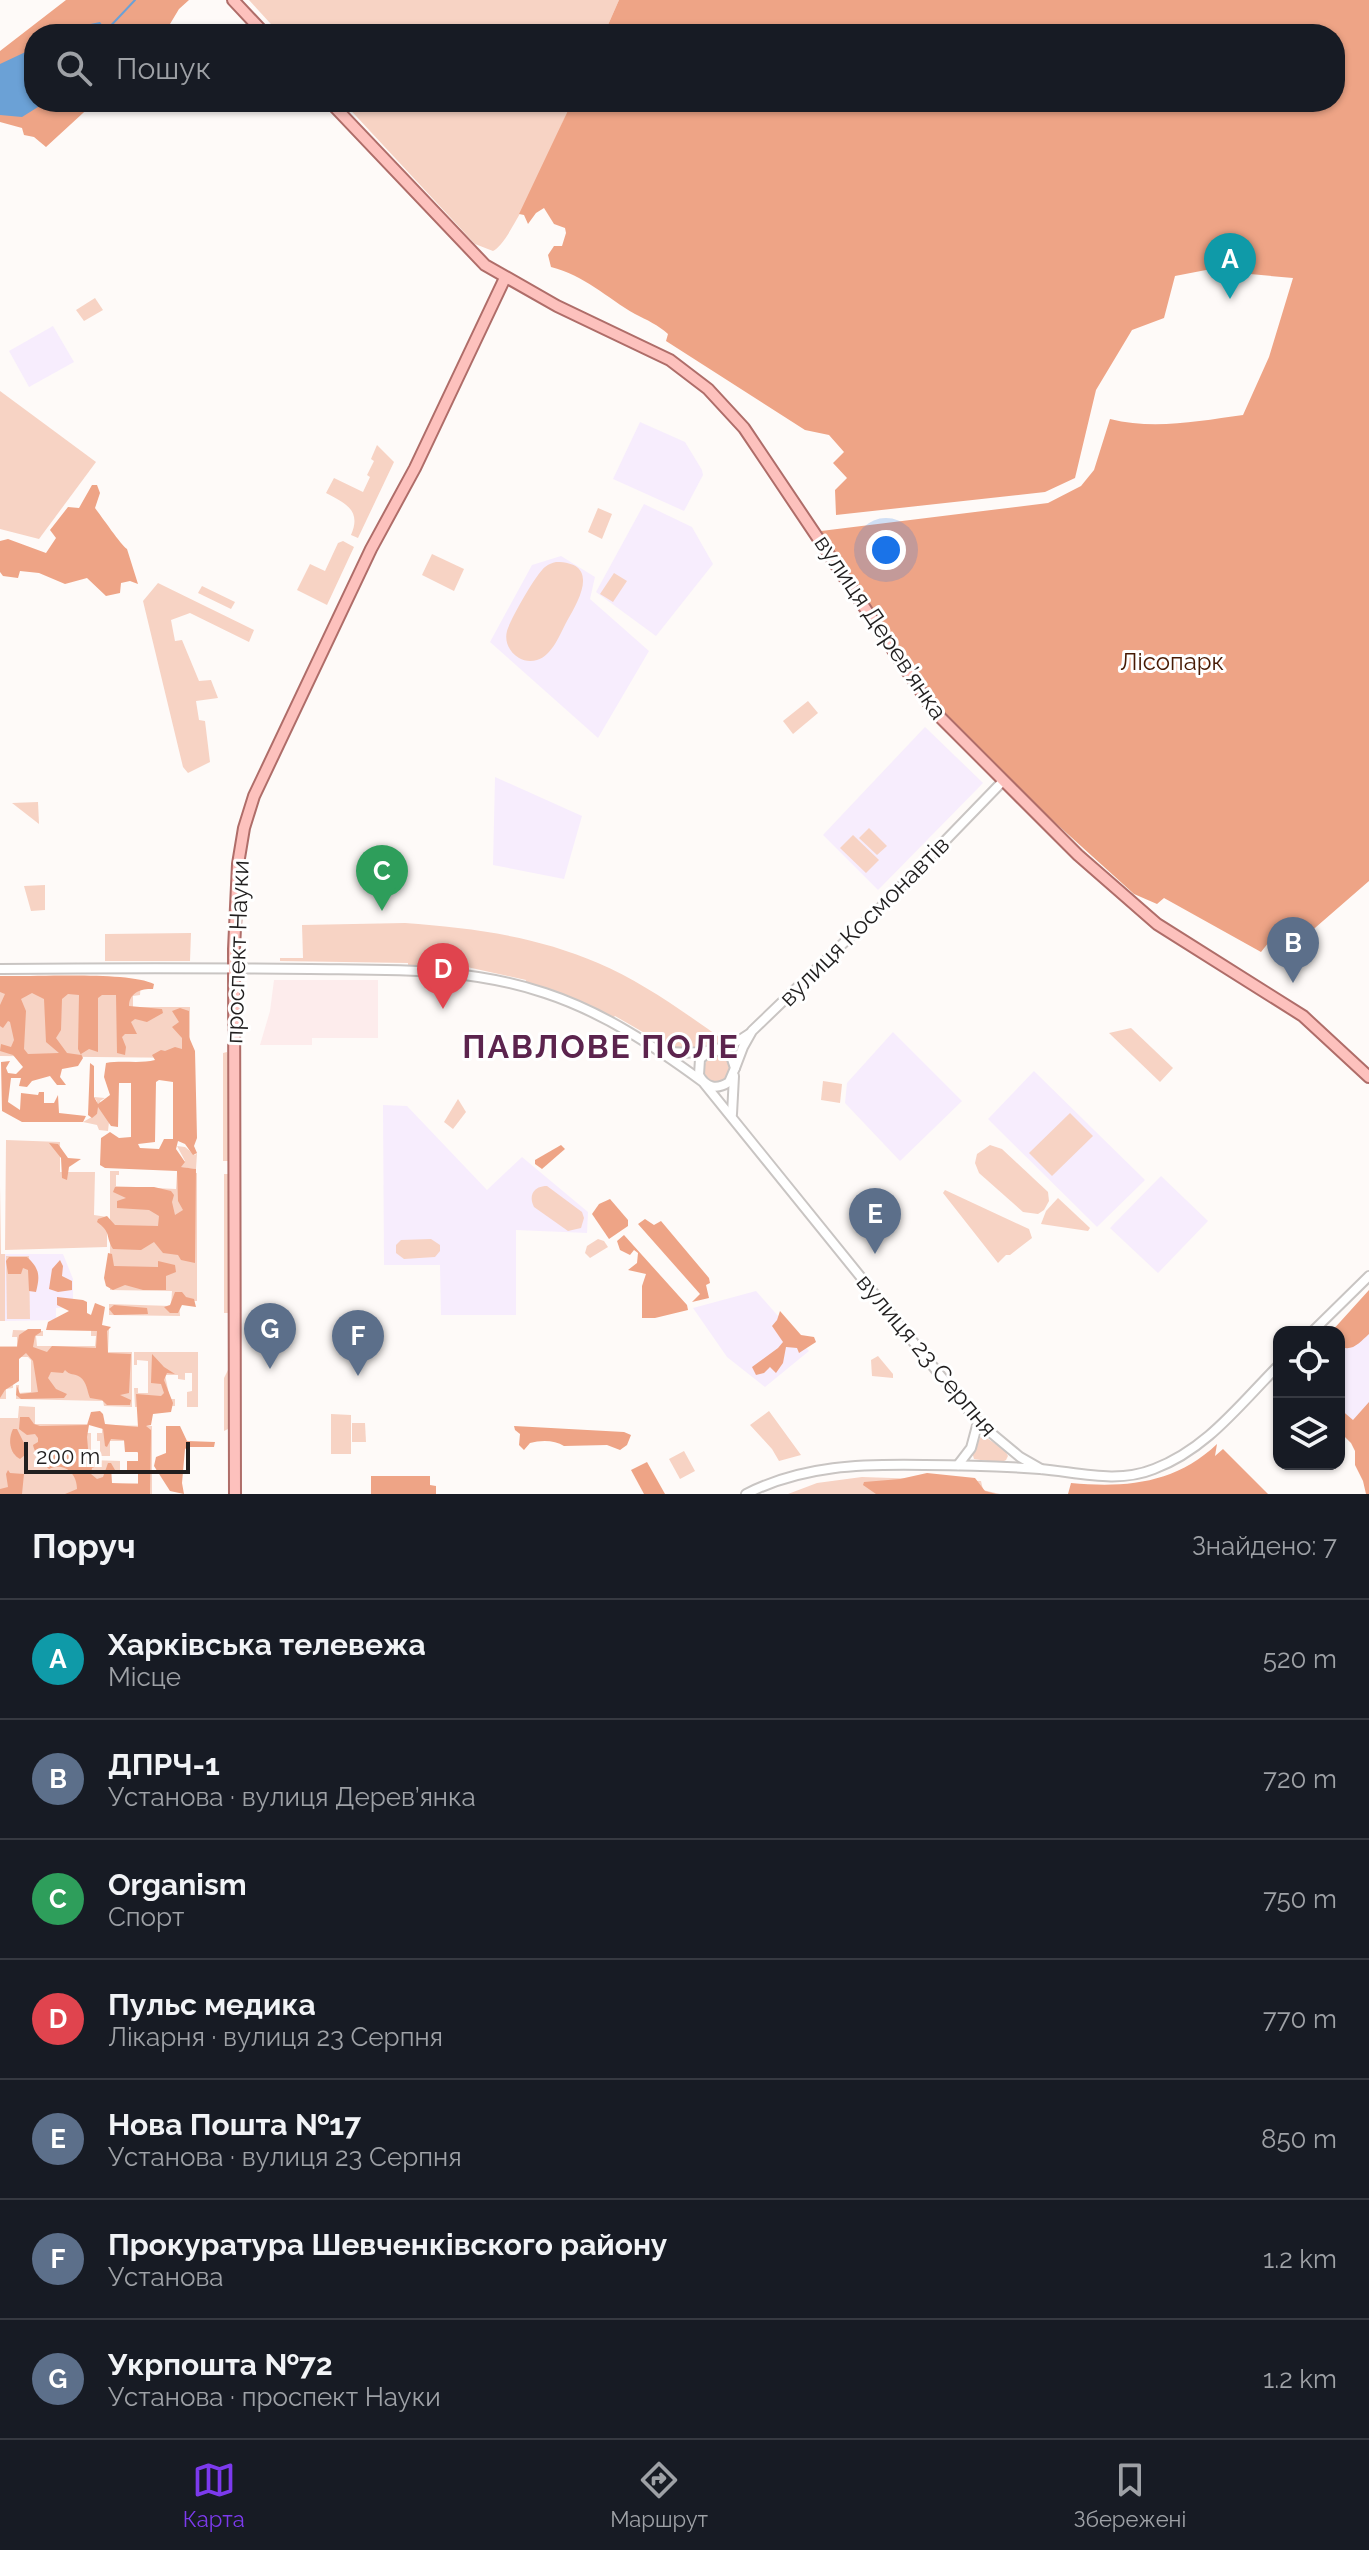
<!DOCTYPE html>
<html lang="uk">
<meta charset="utf-8">
<style>
body{margin:0;font-family:Raleway,sans-serif;background:#242831;color:#f1f3f6}
.controls{position:absolute;right:24px;bottom:24px;display:grid;overflow:hidden;border-radius:16px;box-shadow:0 2px 6px #0004}
.controls button{width:72px;height:72px;display:grid;place-items:center;padding:0;border:0;border-bottom:2px solid #363941;background:#171b24;color:#f1f3f6;font:40px sans-serif}
.scale{position:absolute;left:24px;bottom:20px;width:166px;box-sizing:border-box;padding-left:8px;border:4px solid #211f1f;border-top:0;font-size:22px;line-height:28px;white-space:nowrap;color:#211f1f;-webkit-text-stroke:6px #fff;paint-order:stroke}
.you{position:absolute;left:886px;top:550px;width:28px;height:28px;margin:-20px;border:6px solid #fff;border-radius:50%;background:#1a73e8;box-shadow:0 0 0 12px #1a73e833}
.badge{display:grid;place-items:center;width:52px;height:52px;border-radius:50%;background:#7c3aed;color:#fff;font-size:26px;font-weight:700}
.pin{position:absolute;translate:-50% -66px;filter:drop-shadow(0 2px 4px #0008)}
.pin::after{content:'';position:absolute;top:42px;width:28px;height:24px;background:inherit;clip-path:polygon(0 0,100% 0,50% 100%)}
.list{margin:0;padding:0;list-style:none}
h2{display:flex;justify-content:space-between;align-items:center;height:104px;margin:0;padding:0 32px;font-size:34px}
h2 small{font-size:26px;font-weight:400;color:#9ea1a6}
.list li{display:grid;grid-template-columns:52px 1fr auto;gap:24px;align-items:center;box-sizing:border-box;height:120px;padding:0 32px;border-top:2px solid #363941}
.list b{display:block;font-size:30px;white-space:nowrap}
.list p{margin:0;font-size:26px;white-space:nowrap;color:#9ea1a6}
.list em{font-size:26px;font-style:normal;color:#9ea1a6}
.icon{flex:none;width:44px;height:44px;fill:none;stroke:currentColor;stroke-width:2;stroke-linecap:round;stroke-linejoin:round}
.map{position:relative;flex:none;width:1369px;height:1494px;overflow:hidden}
.search{position:absolute;background:#171b24;box-shadow:0 2px 6px #0004;left:24px;right:24px;top:24px;height:88px;display:flex;align-items:center;gap:20px;box-sizing:border-box;padding:0 28px;border-radius:32px;color:#9ea1a6;font-size:30px}
.sheet{height:944px;background:#171b24}
nav{display:flex;justify-content:space-around;align-items:center;box-sizing:border-box;height:112px;border-top:2px solid #363941;background:#171b24;font-size:22px;color:#9ea1a6}
nav a{display:grid;justify-items:center;gap:4px}
nav .on{color:#7c3aed}
.map>svg:first-child{display:block}
</style>
<div class="map">
<svg width="1369" height="1494" viewBox="0 0 1369 1494">
<rect width="100%" height="100%" fill="#fefaf8"/>
<polygon fill="#fdecec" points="274,980 378,980 378,1038 312,1038 312,1045 260,1045 270,1011"/>
<g fill="#f7edfd">
<polygon points="53,326 74,362 29,387 9,351"/>
<polygon points="640,422 685,442 702,470 703,475 684,511 613,479"/>
<polygon points="644,504 692,527 713,564 656,636 596,592"/>
<polygon points="561,556 595,577 590,599 649,651 598,738 490,642 532,565"/>
<polygon points="925,727 983,783 878,890 823,835"/>
<polygon points="495,777 582,816 564,879 493,865"/>
<polygon points="893,1032 962,1101 900,1161 845,1103 847,1083"/>
<polygon points="1034,1071 1145,1180 1097,1227 988,1119"/>
<polygon points="383,1105 407,1106 487,1190 522,1157 588,1212 587,1233 516,1230 516,1315 441,1315 440,1265 384,1265"/>
<polygon points="1161,1176 1208,1221 1158,1273 1110,1228"/>
<polygon points="5,1254 63,1254 73,1279 73,1307 56,1308 56,1320 5,1321"/>
<polygon points="756,1291 809,1351 765,1387 727,1357 693,1308"/>
<polygon points="1369,1306 1369,1413 1354,1432 1339,1416 1339,1333"/>
</g>
<g fill="#f7d3c4">
<polygon points="249,0 619,0 604,34 280,34"/>
<path d="M343 102H572C559 129 514 241 493 251L475 244Z"/>
<polygon points="95,298 103,310 84,321 76,310"/>
<polygon points="0,391 96,462 39,539 0,529"/>
<path d="M377 445 394 462 358 538 351 535C362 510 345 503 326 493L334 478 363 492 370 477 367 475 374 461 371 459Z"/>
<polygon points="598,508 612,514 602,539 588,532"/>
<polygon points="343,541 354,547 327,605 297,590 310,564 325,571 338,543"/>
<polygon points="432,554 464,569 454,591 422,575"/>
<path d="M556 562C601 562 579 600 567 621 560 634 552 656 537 660 531 662 524 661 519 658 510 653 504 642 507 631 510 620 536 574 545 567 549 564 552 563 556 562Z"/>
<polygon points="614,573 627,581 613,602 600,594"/>
<polygon points="158,583 254,630 249,642 190,613 171,620 175,641 182,640 199,681 211,680 218,698 196,701 199,720 205,721 210,762 188,773 183,767 143,601"/>
<polygon points="202,586 235,602 231,609 198,593"/>
<polygon points="808,701 818,713 793,734 783,721"/>
<polygon points="38,802 39,824 12,803"/>
<polygon points="869,828 887,846 877,855 859,838"/>
<polygon points="853,835 879,860 866,873 840,848"/>
<polygon points="45,885 45,910 31,911 24,886"/>
<path d="M405 923C472 928 536 936 598 963 643 982 685 1013 725 1041 697 1050 672 1054 646 1039L648 1035 615 1016 612 1019 560 994 525 984 526 980 467 967 466 972 408 968V963L280 961V958H303L302 925Z"/>
<polygon points="191,933 190,961 105,961 105,934"/>
<polygon points="0,981 141,982 140,995 133,996 133,1007 190,1007 190,1058 0,1056"/>
<polygon points="1131,1028 1173,1068 1160,1082 1109,1033"/>
<polygon points="227,1052 231,1065 228,1088 230,1161 223,1161 223,1053"/>
<circle cx="717" cy="1069" r="13"/>
<polygon points="823,1081 842,1084 840,1103 821,1100"/>
<polygon points="94,1097 105,1098 100,1101 109,1122 108,1131 99,1130 97,1125 83,1122 97,1114 97,1101"/>
<polygon points="458,1099 466,1112 453,1129 444,1122"/>
<polygon points="1070,1113 1093,1136 1052,1176 1029,1153"/>
<polygon points="6,1140 60,1142 60,1172 95,1172 94,1215 107,1217 107,1247 5,1250"/>
<polygon points="990,1145 1002,1149 1048,1192 1049,1201 1044,1210 1038,1214 1023,1212 979,1173 975,1163 977,1154"/>
<polygon points="177,1146 185,1147 195,1155 197,1153 196,1169 179,1167 185,1161"/>
<polygon points="110,1171 119,1171 119,1175 116,1175 116,1186 176,1189 177,1172 197,1173 197,1301 179,1301 180,1316 109,1315 109,1304 171,1306 172,1291 110,1290"/>
<polygon points="224,1174 228,1174 230,1179 228,1256 230,1261 230,1313 224,1313"/>
<polygon points="0,1186 1,1254 5,1254 5,1321 0,1321"/>
<path d="M547 1186 582 1212 584 1218 581 1228 568 1231 534 1207C528 1195 534 1186 547 1186Z"/>
<polygon points="945,1190 1029,1229 1032,1238 1010,1255 1006,1255 998,1263 943,1193"/>
<polygon points="1058,1198 1090,1228 1088,1231 1041,1224 1046,1211"/>
<polygon points="431,1239 440,1245 440,1251 435,1257 404,1259 396,1253 396,1245 401,1240"/>
<polygon points="598,1239 604,1241 608,1247 590,1258 585,1253 587,1246"/>
<polygon points="6,1256 29,1256 30,1319 7,1319"/>
<polygon points="91,1329 109,1329 108,1352 132,1352 132,1407 104,1406 103,1401 16,1399 16,1385 19,1385 19,1393 31,1392 31,1360 28,1357 14,1357 13,1388 6,1389 6,1399 0,1399 0,1346 17,1346 17,1337 12,1337 13,1330 43,1331 43,1336 36,1336 37,1346 95,1346 96,1336 91,1336"/>
<polygon points="134,1352 198,1352 198,1407 187,1407 187,1392 192,1391 192,1373 185,1373 185,1380 178,1379 178,1375 165,1375 170,1399 175,1399 175,1406 135,1407 134,1388 138,1388 138,1393 148,1393 148,1361 137,1360 137,1365 134,1365"/>
<polygon points="878,1356 893,1374 893,1378 872,1376 871,1360"/>
<polygon points="228,1370 231,1384 230,1428 224,1431 224,1378"/>
<polygon points="19,1406 35,1407 35,1424 87,1424 87,1433 91,1433 91,1460 120,1461 120,1473 112,1473 112,1484 138,1483 138,1473 127,1472 127,1461 138,1461 138,1453 125,1441 110,1441 110,1456 100,1456 100,1441 97,1441 97,1433 102,1433 102,1425 152,1426 152,1494 0,1494 0,1418 18,1418"/>
<polygon points="769,1411 801,1455 779,1461 772,1449 750,1425"/>
<polygon points="331,1414 351,1415 351,1454 331,1454"/>
<polygon points="352,1423 365,1423 366,1442 352,1442"/>
<polygon points="982,1435 1005,1450 1008,1456 1006,1460 1000,1463 974,1459 972,1452"/>
<polygon points="684,1451 695,1471 680,1479 669,1459"/>
<polygon points="862,1477 981,1481 983,1490 1000,1494 788,1494 817,1483"/>
</g>
<g fill="#eea486" fill-rule="evenodd">
<polygon points="66,0 189,0 179,9 164,34 34,34 34,102 95,102 46,147 34,137 24,135 22,128 0,122 0,51"/>
<path d="M619 0H1369V881L1308 934 1278 946 1269 942 1261 952 1164 898 1157 904 1134 894 997 770 943 715 821 531 1048 503 1081 486 1094 470 1110 419C1154 430 1199 421 1243 415L1269 357 1293 278 1206 270 1175 276 1164 318 1132 330 1096 390 1075 478 1045 492 836 515 835 490 847 478 833 463 844 452 829 435 805 430 666 341 668 334C658 325 647 320 635 314 607 298 584 275 551 267L548 255 554 246H562L566 233 565 228 554 224 544 208 536 213 528 224 524 215 519 214 572 102H1335V34H604Z"/>
<path d="M92 485H97L100 493 95 508C102 517 121 545 127 549L138 584 130 581 121 583 120 593 106 596 87 578 65 584 39 573 20 571 18 578 3 576 0 572V541L8 539 46 553 56 538 50 530 68 507 79 508Z"/>
<path d="M0 976C34 977 128 971 154 984L153 989C141 988 129 993 129 1006L162 1009 163 1013 147 1022 135 1019 131 1022 137 1034H125L122 1037 126 1047 125 1055 117 1053 116 995H102L98 998V1052L89 1049 81 1054 83 1058 78 1066 62 1069 60 1077 66 1085H57L50 1076 32 1081 27 1087 19 1086 21 1078H11L8 1102 20 1110 21 1093 38 1095 39 1092H44V1103H54L58 1095 59 1113 86 1116 83 1122H22L2 1111 1 1062 10 1061 6 1068 8 1073 16 1074 23 1067 13 1055 0 1051 1 1044 11 1047 14 1040 10 1022 8 1021 3 1028 0 1026V1005L5 994 0 992ZM32 993 44 999 46 1042 59 1053 28 1054 24 1049 26 1011 21 999ZM68 994 79 995 78 1049 81 1055 67 1053 56 1038 61 1030 62 999Z"/>
<path d="M180 1008 189 1011V1037L195 1051 197 1138 194 1146 197 1153 193 1155 185 1144 178 1141 176 1149 185 1162 181 1167 196 1169 195 1263 181 1260 178 1255 163 1253 154 1242 141 1250 113 1249C105 1236 112 1233 97 1222L98 1219 107 1216 115 1225 158 1226 159 1216 149 1210 117 1208V1201L126 1198 113 1192 115 1187H154L171 1191 174 1195 172 1202 175 1215 183 1210 178 1201 177 1171 105 1168 100 1165 101 1138 110 1132 119 1138 131 1137V1083H119L118 1127 111 1126 98 1107 97 1114 92 1118 88 1115 90 1063 94 1066V1097L98 1104 110 1095 104 1077 106 1063C122 1060 140 1064 155 1060L152 1055 161 1050 165 1051 175 1047 182 1049V1038L172 1027 179 1022 172 1011ZM159 1080 173 1082V1139H164L159 1149 140 1148 138 1144 155 1142 156 1082Z"/>
<polygon points="49,1143 58,1144 68,1158 81,1159 69,1167 67,1180 62,1178 61,1158"/>
<polygon points="561,1145 565,1149 542,1169 535,1164 535,1160"/>
<polygon points="610,1199 628,1220 628,1226 609,1239 592,1214 599,1204"/>
<polygon points="645,1219 654,1225 661,1221 709,1278 710,1283 706,1285 709,1298 692,1302 700,1294 638,1224"/>
<polygon points="624,1235 687,1305 688,1310 655,1318 642,1318 642,1286 646,1274 628,1270 637,1263 638,1253 634,1250 630,1255 620,1250 617,1241"/>
<polygon points="108,1253 112,1254 114,1266 158,1267 158,1261 175,1265 176,1272 166,1276 166,1290 143,1290 125,1285 113,1290 106,1286 104,1278"/>
<path d="M9 1257H27C40 1269 40 1276 36 1292L29 1291 28 1270 23 1268 21 1274H8L6 1261Z"/>
<polygon points="60,1260 63,1266 62,1276 72,1281 72,1290 58,1292 49,1289 52,1269"/>
<path d="M1369 1290V1334C1360 1342 1352 1353 1339 1346V1332H1331Z"/>
<polygon points="175,1292 182,1292 186,1297 194,1299 196,1307 182,1305 178,1313 170,1313 164,1307 170,1305"/>
<path d="M57 1297 83 1300 87 1302V1313L91 1315 95 1303 105 1307 102 1325 111 1327 107 1331 108 1353 131 1354 129 1393 120 1395 131 1400 130 1405H107L102 1400 90 1398C87 1391 87 1382 80 1377 74 1373 70 1376 65 1370L63 1373 51 1372 48 1378 56 1389 67 1394 64 1398 21 1399 16 1395 17 1386 20 1394 38 1392 33 1361 26 1353 19 1359V1381L5 1390 0 1398V1347H17L19 1335 28 1329H41V1332L35 1336 33 1347 47 1352 52 1346 96 1348 97 1331 46 1330 48 1322 69 1311 57 1305Z"/>
<polygon points="114,1305 147,1308 148,1314 114,1315 109,1309"/>
<polygon points="780,1311 801,1335 814,1337 816,1342 799,1353 797,1348 786,1347 783,1363 776,1373 770,1367 764,1373 756,1375 752,1367 778,1348 783,1342 772,1326 777,1320"/>
<path d="M152 1354 164 1367 175 1374 167 1373 164 1380 173 1403 171 1412 153 1414 151 1425 146 1426 151 1430V1436L150 1494H65L77 1489C77 1473 64 1462 49 1469 43 1464 34 1452 33 1445L38 1442V1438L35 1434 27 1435 19 1429 20 1417H29L34 1424 40 1426 87 1425 91 1412 100 1411 103 1414 105 1424 138 1427 136 1394 161 1396 164 1393 161 1384 151 1383ZM89 1425 103 1429 105 1446 107 1447 111 1439 124 1440 125 1452H138V1461H127V1472L138 1473V1484L112 1483 111 1474 115 1470 111 1463H108L103 1477 97 1479 91 1474 92 1468 102 1464 89 1460 87 1437Z"/>
<polygon points="1369,1402 1369,1494 1366,1494 1363,1481 1355,1465 1355,1451 1351,1443 1339,1431 1339,1408 1353,1420"/>
<polygon points="166,1426 180,1426 187,1441 215,1442 214,1447 188,1447 185,1449 182,1483 184,1494 170,1491 154,1466 156,1457 166,1453"/>
<path d="M514 1426 624 1432 631 1435 627 1445 620 1450 607 1445 564 1446C555 1440 541 1440 530 1443L524 1450 519 1445 520 1434 515 1430Z"/>
<path d="M13 1429H17L24 1443 25 1455 20 1459C9 1453 8 1439 13 1429Z"/>
<path d="M1217 1444 1215 1456 1223 1449 1268 1494H1068L1071 1483C1125 1488 1175 1484 1217 1444Z"/>
<polygon points="647,1462 665,1494 644,1494 631,1470"/>
<polygon points="8,1470 10,1473 24,1474 22,1494 0,1494 0,1489 8,1487 6,1474"/>
<polygon points="927,1473 975,1478 985,1491 996,1494 876,1494 863,1485 864,1482 900,1479"/>
<polygon points="371,1476 430,1476 430,1485 436,1486 436,1494 371,1494"/>
</g>
<g fill="#6ba1d6">
<polygon points="100,22 109,34 61,34 71,28"/>
<polygon points="34,48 34,102 46,102 22,117 0,115 0,64"/>
</g>
<g fill="none" stroke-linecap="round" stroke-linejoin="round">
<polyline stroke="#6ba1d6" stroke-width="2" points="103,34 135,0"/>
<g stroke="#c9c5c3" stroke-width="12">
<g id="minor">
<path d="M0 969C103 968 207 968 310 969 390 970 468 967 545 993 603 1012 654 1046 703 1082L978 1422 1020 1457 1041 1469"/>
<path d="M663 1051C692 1055 724 1052 749 1034"/>
<path d="M710 1051 700 1059 699 1075C706 1088 717 1090 729 1082L735 1068 731 1056 716 1050"/>
<polyline points="735,1068 743,1047 752,1031 882,906 1003,781"/>
<polyline points="732,1114 734,1076"/>
<polyline points="1312,1332 1369,1276"/>
<polyline points="958,1465 971,1448 978,1422"/>
<path d="M746 1494C803 1465 862 1464 924 1465 963 1465 1001 1466 1040 1469 1077 1472 1117 1484 1154 1469 1207 1449 1240 1404 1279 1365"/>
</g>
</g>
<g stroke="#af6d69" stroke-width="14">
<g id="major">
<polyline points="233,0 265,34"/>
<polyline points="330,102 485,265 557,306 670,360 708,389 744,428 934,711 1078,855 1157,924 1303,1016 1369,1077"/>
<polyline points="235,1494 234,949 238,864 244,828 254,796 371,549 415,468 505,278"/>
</g>
</g>
<use href="#minor" stroke="#fff" stroke-width="8"/>
<use href="#major" stroke="#fdc1bd" stroke-width="10"/>
</g>
<g text-anchor="middle" dominant-baseline="central" stroke-width="6" stroke-linejoin="round" paint-order="stroke">
<g font-size="24" fill="#211f1f" stroke="#fff">
<text transform="translate(881 627) rotate(56)">вулиця Дерев’янка</text>
<text transform="translate(864 921) rotate(-45)">вулиця Космонавтів</text>
<text transform="translate(237 952) rotate(-88)">проспект Науки</text>
<text transform="translate(927 1355) rotate(50)">вулиця 23 Серпня</text>
</g>
<g font-size="24" fill="#471a04" stroke="#fff">
<text x="1172" y="661">Лісопарк</text>
</g>
<g font-size="32" font-weight="bold" letter-spacing="2" fill="#5c244e" stroke="#fff">
<text x="601" y="1046">ПАВЛОВЕ ПОЛЕ</text>
</g>
</g>
</svg>
<div class="controls">
<button><svg class="icon" aria-label="locate" viewBox="0 0 24 24"><circle cx="12" cy="12" r="6"/><path d="M12 2v4M12 18v4M2 12h4M18 12h4"/></svg></button>
<button><svg class="icon" aria-label="layers" viewBox="0 0 24 24"><path d="M12 4l9 5-9 5-9-5zM3 14l9 5 9-5"/></svg></button>
</div>
<div class="scale">200 m</div>
<div class="you"></div>
<div class="pin badge" style="left:1230px;top:299px;background:#0f9aa8">A</div>
<div class="pin badge" style="left:1293px;top:983px;background:#5c6f8a">B</div>
<div class="pin badge" style="left:382px;top:911px;background:#2e9e5b">C</div>
<div class="pin badge" style="left:443px;top:1009px;background:#e0444e">D</div>
<div class="pin badge" style="left:875px;top:1254px;background:#5c6f8a">E</div>
<div class="pin badge" style="left:358px;top:1376px;background:#5c6f8a">F</div>
<div class="pin badge" style="left:270px;top:1369px;background:#5c6f8a">G</div>
<div class="search"><svg class="icon" aria-label="search" viewBox="0 0 24 24"><circle cx="10" cy="10" r="6"/><path d="M15 15l6 6"/></svg>Пошук</div>
</div>
<section class="sheet">
<h2>Поруч<small>Знайдено: 7</small></h2>
<ul class="list">
<li><span class="badge" style="background:#0f9aa8">A</span><div><b>Харківська телевежа</b><p>Місце</p></div><em>520 m</em></li>
<li><span class="badge" style="background:#5c6f8a">B</span><div><b>ДПРЧ-1</b><p>Установа · вулиця Дерев’янка</p></div><em>720 m</em></li>
<li><span class="badge" style="background:#2e9e5b">C</span><div><b>Organism</b><p>Спорт</p></div><em>750 m</em></li>
<li><span class="badge" style="background:#e0444e">D</span><div><b>Пульс медика</b><p>Лікарня · вулиця 23 Серпня</p></div><em>770 m</em></li>
<li><span class="badge" style="background:#5c6f8a">E</span><div><b>Нова Пошта №17</b><p>Установа · вулиця 23 Серпня</p></div><em>850 m</em></li>
<li><span class="badge" style="background:#5c6f8a">F</span><div><b>Прокуратура Шевченківского району</b><p>Установа</p></div><em>1.2 km</em></li>
<li><span class="badge" style="background:#5c6f8a">G</span><div><b>Укрпошта №72</b><p>Установа · проспект Науки</p></div><em>1.2 km</em></li>
</ul>
</section>
<nav>
<a class="on"><svg class="icon" aria-label="map" viewBox="0 0 24 24"><path d="M3 6l6-2 6 2 6-2v14l-6 2-6-2-6 2zM9 4v14M15 6v14"/></svg>Карта</a>
<a><svg class="icon" aria-label="directions" viewBox="0 0 24 24"><path d="M12 3l9 9-9 9-9-9zM9 14v-3h6M13 9l2 2-2 2"/></svg>Маршрут</a>
<a><svg class="icon" aria-label="saved" viewBox="0 0 24 24"><path d="M7 4h10v16l-5-4-5 4z"/></svg>Збережені</a>
</nav>
